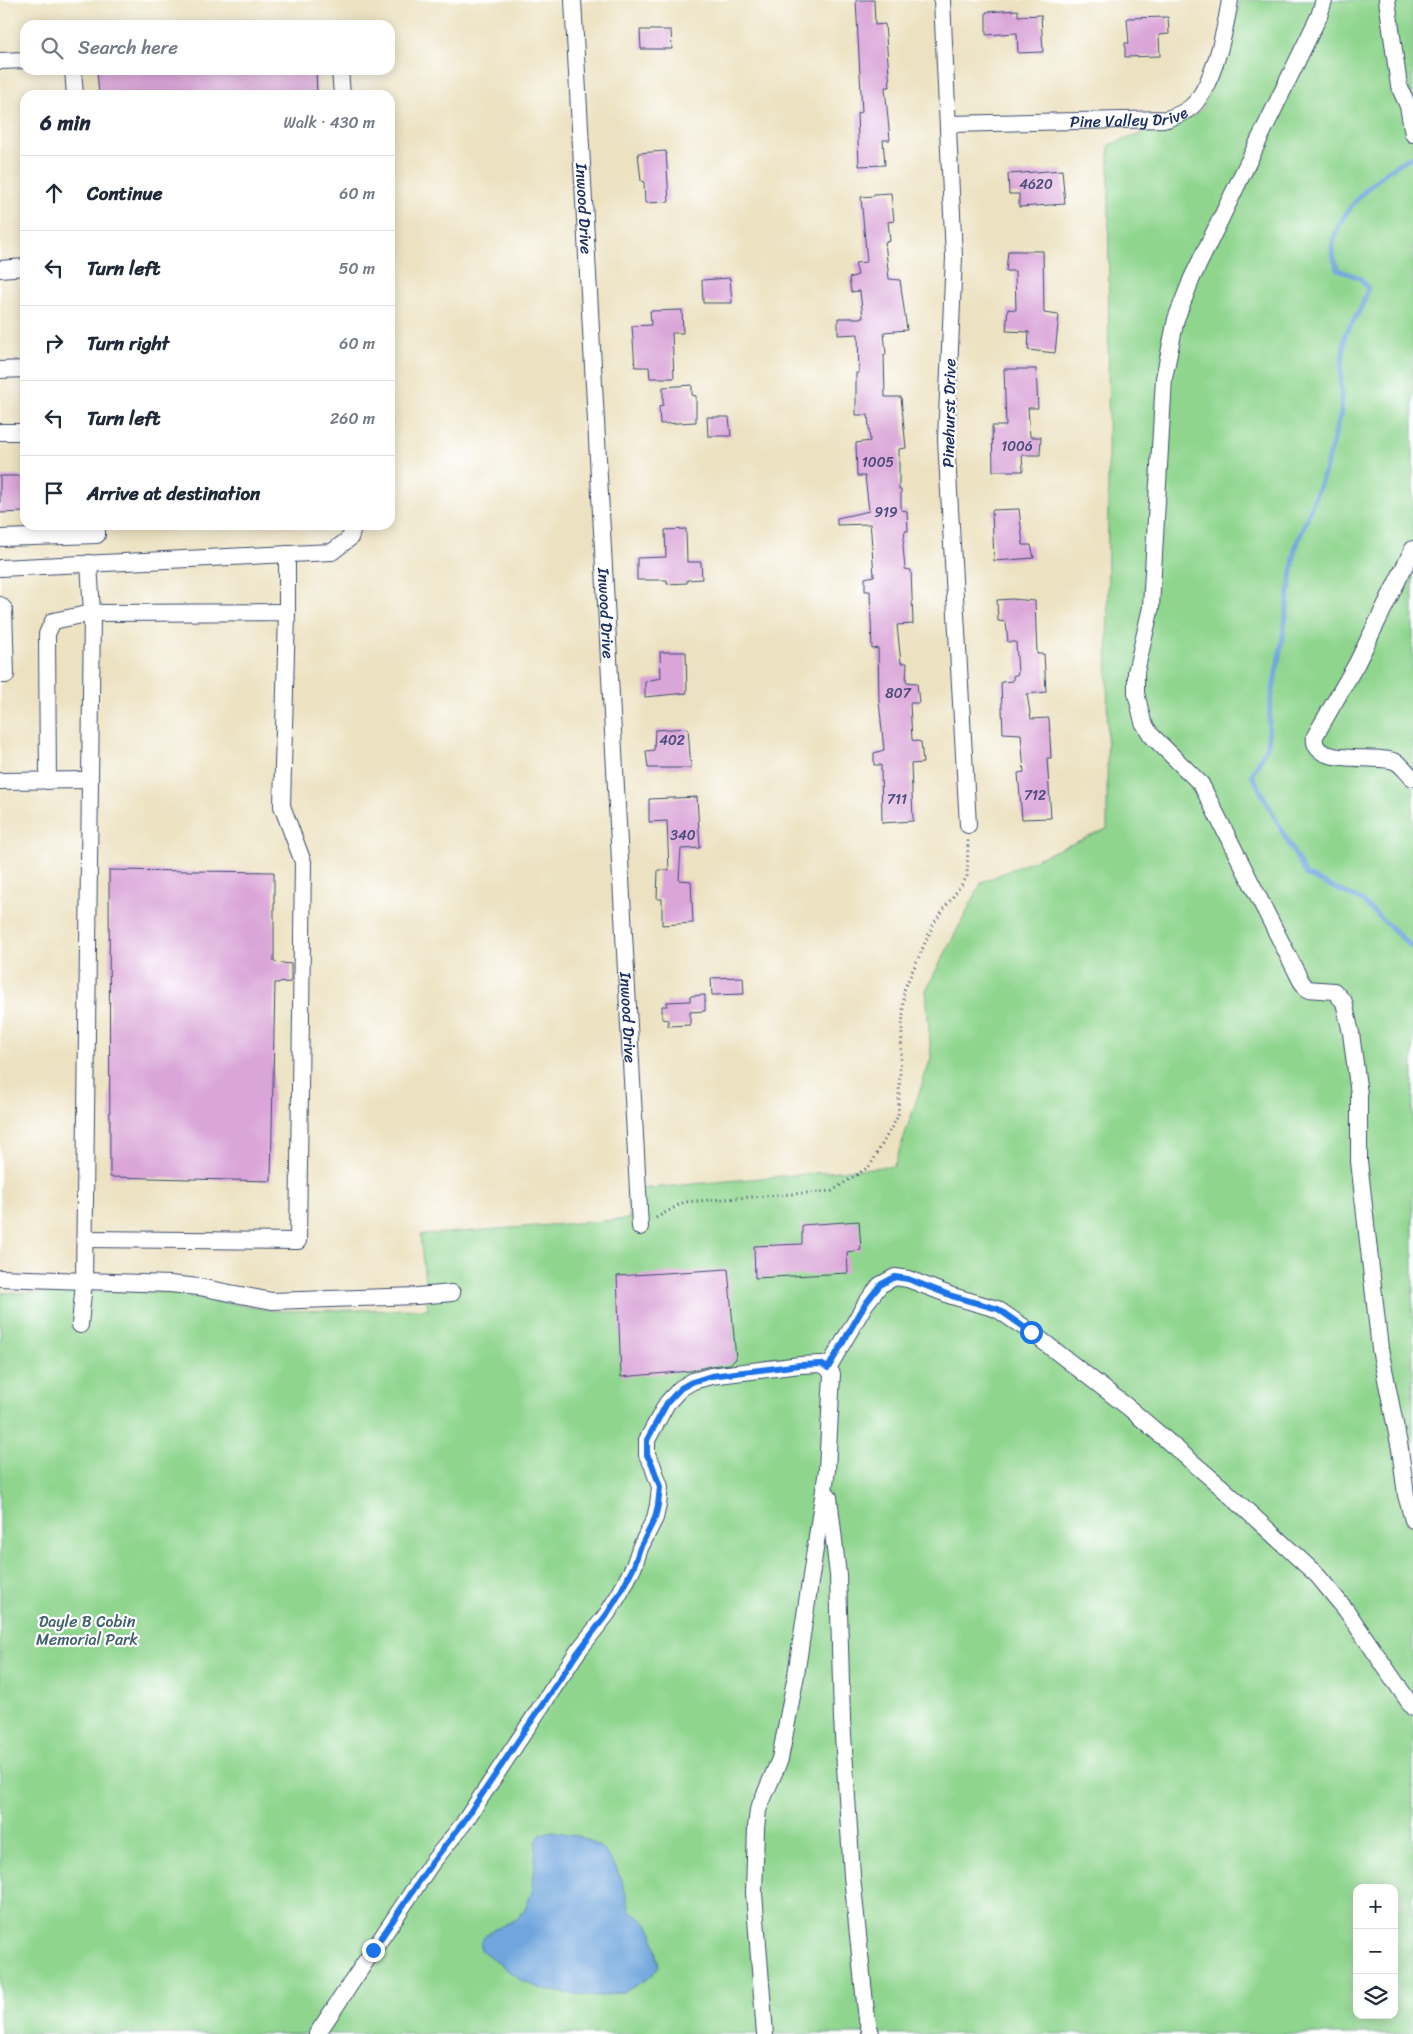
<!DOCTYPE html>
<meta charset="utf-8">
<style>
body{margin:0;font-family:Sriracha,sans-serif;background:#f2f2f3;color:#1f2937}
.controls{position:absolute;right:15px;bottom:15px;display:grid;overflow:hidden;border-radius:10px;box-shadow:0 2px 12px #0003}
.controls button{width:45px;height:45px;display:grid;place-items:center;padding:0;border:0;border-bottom:1px solid #e0e1e3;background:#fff;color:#1f2937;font:25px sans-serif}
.stop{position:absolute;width:15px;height:15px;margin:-11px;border:4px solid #1a73e8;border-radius:50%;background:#fff}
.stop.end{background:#1a73e8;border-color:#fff;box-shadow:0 1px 5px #0008}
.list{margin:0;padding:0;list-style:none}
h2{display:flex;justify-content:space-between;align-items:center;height:65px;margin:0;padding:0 20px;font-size:21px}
h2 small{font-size:16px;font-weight:400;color:#747a83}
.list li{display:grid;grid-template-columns:32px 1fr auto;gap:15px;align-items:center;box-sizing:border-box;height:75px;padding:0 20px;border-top:1px solid #e0e1e3}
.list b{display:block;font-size:19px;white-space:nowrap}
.list em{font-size:16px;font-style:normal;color:#747a83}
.icon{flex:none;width:28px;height:28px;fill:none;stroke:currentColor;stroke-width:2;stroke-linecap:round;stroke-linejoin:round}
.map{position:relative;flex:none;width:1413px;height:2034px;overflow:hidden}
.search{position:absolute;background:#fff;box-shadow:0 2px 12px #0003;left:20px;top:20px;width:375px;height:55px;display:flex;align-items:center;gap:12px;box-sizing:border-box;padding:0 18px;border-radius:15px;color:#747a83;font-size:19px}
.panel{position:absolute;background:#fff;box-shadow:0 2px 12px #0003;left:20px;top:90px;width:375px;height:440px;border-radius:15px}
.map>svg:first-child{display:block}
</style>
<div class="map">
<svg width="1413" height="2034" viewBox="0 0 1413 2034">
<rect width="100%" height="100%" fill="#fff"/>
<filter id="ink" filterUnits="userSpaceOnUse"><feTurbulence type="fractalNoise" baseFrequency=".02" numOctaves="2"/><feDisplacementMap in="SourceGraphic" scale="10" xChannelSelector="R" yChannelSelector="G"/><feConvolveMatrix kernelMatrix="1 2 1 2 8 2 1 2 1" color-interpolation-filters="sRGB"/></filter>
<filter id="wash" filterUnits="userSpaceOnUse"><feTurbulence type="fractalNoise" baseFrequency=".0096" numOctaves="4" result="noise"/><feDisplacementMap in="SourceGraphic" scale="20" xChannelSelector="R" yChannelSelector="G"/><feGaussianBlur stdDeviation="1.12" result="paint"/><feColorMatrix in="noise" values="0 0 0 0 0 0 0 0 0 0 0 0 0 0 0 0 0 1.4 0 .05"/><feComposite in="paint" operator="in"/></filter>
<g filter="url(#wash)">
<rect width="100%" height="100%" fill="#ece2c1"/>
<path fill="#8fd58e" stroke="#558276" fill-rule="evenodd" d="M1238 0H1413V2034H0V1293L159 1291 276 1311 428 1309 420 1235 629 1219 627 1190 894 1166 931 1058 926 990 982 882 1107 829 1109 145 1195 115 1203 108 1239 11ZM1357 1888H1394V2015H1357Z"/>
<path fill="#6fa6dd" stroke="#456a9e" d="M552 1831C566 1834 585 1836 597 1845 617 1859 625 1888 630 1911L648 1924 653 1933 659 1966 649 1978 635 1986 623 1992 596 1997 545 1990 522 1981 481 1950V1942L485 1936 493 1930 517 1919 524 1911 533 1889 536 1842 541 1834Z"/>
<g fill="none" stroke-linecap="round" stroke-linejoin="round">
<path stroke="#6fa6dd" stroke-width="5" d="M1413 156C1381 171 1338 210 1332 247 1331 254 1336 263 1338 270L1360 278 1368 288 1362 306 1345 335 1341 370V413L1325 471 1295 549 1284 630 1270 705 1268 745 1252 775 1306 875 1361 900 1413 948"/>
</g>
<g id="blocks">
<g fill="#daa5d8">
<polygon points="856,0 874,0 875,25 885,24 890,87 885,87 890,140 883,140 885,165 859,166 857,113 862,112"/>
<polygon points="1018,10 1018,16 1041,15 1043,52 1018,53 1017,33 986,35 986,12"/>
<polygon points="1168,17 1169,34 1159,35 1160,56 1125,57 1125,43 1129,43 1127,18"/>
<polygon points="640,30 671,30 672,49 641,49"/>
<polygon points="97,70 316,70 317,95 99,95"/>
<polygon points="666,151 669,202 645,203 644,182 641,181 638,153"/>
<polygon points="1062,170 1065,204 1019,207 1019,194 1009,194 1008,174"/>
<polygon points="891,193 894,221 888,222 890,241 885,242 889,279 900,280 907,330 884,332 886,355 884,355 885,397 901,397 906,448 899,449 899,490 901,490 901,510 907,511 908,531 905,531 903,546 905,569 911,570 913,624 897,625 901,663 907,663 906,682 917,683 919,703 910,703 912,740 921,742 923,763 911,764 913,821 882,823 881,765 874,765 874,753 884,750 879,701 878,648 872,649 870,591 865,591 865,578 874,576 871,533 870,524 837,525 837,518 869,511 865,476 857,476 856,443 870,441 868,415 856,415 856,373 859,373 858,334 838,335 838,318 863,318 860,291 851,292 849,278 858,275 855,263 867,262 861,197 874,196 874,194"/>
<polygon points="1008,251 1043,251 1044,313 1059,315 1055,353 1028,350 1029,332 1006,331 1008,309 1016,310 1015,271 1006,271"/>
<polygon points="730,278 732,303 703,303 702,280"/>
<polygon points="682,310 683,333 672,333 674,378 650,378 649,367 635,367 632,326 651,325 650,311"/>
<polygon points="1004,369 1036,369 1038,408 1028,408 1030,437 1041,437 1040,455 1022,455 1023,471 993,471 992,426 1006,426"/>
<polygon points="692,385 692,395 696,396 696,422 660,424 659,406 663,405 663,387"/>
<polygon points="707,417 729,417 731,436 708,436"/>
<polygon points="0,476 25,476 25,512 0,513"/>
<polygon points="1019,509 1023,545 1031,545 1034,558 994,561 992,510"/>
<polygon points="686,529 687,562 701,562 702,579 687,580 687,583 667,584 667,580 637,580 637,558 666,557 665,530"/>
<polygon points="1012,599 1035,601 1037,654 1044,654 1046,692 1027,694 1031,719 1049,718 1051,758 1047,758 1051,818 1022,819 1018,773 1024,772 1021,734 1003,733 1001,682 1013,681 1013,676 1018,674 1016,642 1008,642 1006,622 998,621 997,600"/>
<polygon points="660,652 686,652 687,693 645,697 645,681 661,678"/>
<polygon points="688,728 691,768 648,768 646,751 654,750 655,730"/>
<polygon points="697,797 700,848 681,849 679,880 691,881 693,923 662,925 662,899 657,899 658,870 669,870 667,821 649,822 649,799"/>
<polygon points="109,870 274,872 274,962 291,964 291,982 275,983 271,1181 110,1177"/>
<polygon points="743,977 744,994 712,995 711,978"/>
<polygon points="705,995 705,1011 690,1012 690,1025 668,1026 668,1020 662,1019 662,1006 667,1006 667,1002 690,1001 690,996"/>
<polygon points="859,1221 861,1250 847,1252 848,1273 755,1278 754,1246 802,1244 802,1225"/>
<polygon points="728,1269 736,1359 730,1364 710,1366 690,1371 621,1377 617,1276"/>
</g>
</g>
</g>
<g filter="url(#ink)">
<use href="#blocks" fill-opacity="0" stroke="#3a4a6d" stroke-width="1"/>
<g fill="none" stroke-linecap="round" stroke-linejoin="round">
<g stroke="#3a4a6d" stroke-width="18">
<g id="minor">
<path id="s1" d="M573 0 640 1227"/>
<polyline points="942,0 954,257 946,439 968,825"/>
<polyline points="1324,0 1319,16 1192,278 1176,319 1164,378 1151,607 1136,672 1136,693 1143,722 1151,735 1201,784 1301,981 1307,989 1334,991 1344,1002 1351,1033 1359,1094 1359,1161 1380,1349 1400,1449 1406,1495 1413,1520"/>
<polyline points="1387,0 1399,86 1408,106 1413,134"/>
<polyline points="0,61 25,60"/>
<polyline points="73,70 75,95"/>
<polyline points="340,70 342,95"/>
<path id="s2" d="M949 124 1167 119C1178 115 1189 111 1196 102 1216 76 1225 31 1230 0"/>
<polyline points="0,269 25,267"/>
<polyline points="0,370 25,369"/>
<polyline points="0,432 25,432"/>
<polyline points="0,538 97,535 97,525"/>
<path d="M1413 549 1357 663 1315 736C1310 768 1377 753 1396 762 1402 765 1407 773 1413 778"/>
<polyline points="0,568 332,552 350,538 354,525"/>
<polyline points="0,605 4,609 6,675 0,675"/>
<polyline points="287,612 287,554"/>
<polyline points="0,781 90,780"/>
<polyline points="48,781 47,634 53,621 92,613 287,612 282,806 303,862 298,1241 85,1239"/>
<polyline points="0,1278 170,1284 199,1287 272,1301 417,1296 452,1293"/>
<polyline points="80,1325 84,1282 92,613 89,563"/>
<polyline points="828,1368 866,1303 880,1285 895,1277 908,1279 952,1296 997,1309 1031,1332 1129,1408 1219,1485 1317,1575 1346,1610 1413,1708"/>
<polyline points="827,1494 829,1497 838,1575 842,1719 852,1876 864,1994 867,2019 871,2034"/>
<polyline points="317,2034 431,1864 463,1824 578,1651 607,1614 620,1593 634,1566 640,1548 655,1518 658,1505 660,1487 652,1464 647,1455 647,1440 667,1403 681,1388 693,1381 711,1376 800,1365 821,1364 828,1368 832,1374 827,1470 796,1675 780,1759 758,1810 756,1828 754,1893 765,2034"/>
</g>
</g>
<polyline stroke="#3a4a6d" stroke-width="3" stroke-dasharray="1 4" stroke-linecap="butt" points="656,1218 684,1202 832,1191 870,1166 898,1116 904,990 934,923 967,877 968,840"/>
<use href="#minor" stroke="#fff" stroke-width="16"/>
</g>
</g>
<g fill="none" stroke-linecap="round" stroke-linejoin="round" filter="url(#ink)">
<polyline stroke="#1a73e8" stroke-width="6" points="373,1950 431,1864 462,1824 578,1652 607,1614 620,1593 634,1566 640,1548 655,1518 658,1505 660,1487 652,1464 647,1455 647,1440 667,1403 681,1388 692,1382 711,1376 800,1365 821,1364 828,1368 866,1303 880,1285 895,1277 908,1279 952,1296 998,1309 1031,1332"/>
</g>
<g text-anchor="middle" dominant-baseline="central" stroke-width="4.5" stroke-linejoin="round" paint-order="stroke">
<g font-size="14" fill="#4b4c7c">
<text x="1036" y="184">4620</text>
<text x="1017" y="446">1006</text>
<text x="878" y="462">1005</text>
<text x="886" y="512">919</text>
<text x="898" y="693">807</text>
<text x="672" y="740">402</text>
<text x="1035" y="795">712</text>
<text x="897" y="799">711</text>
<text x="683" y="835">340</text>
</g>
<g font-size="16" fill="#1b2f5e" stroke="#fff">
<text stroke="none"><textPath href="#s2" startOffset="180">Pine Valley Drive</textPath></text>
<text stroke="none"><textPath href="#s1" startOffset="209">Inwood Drive</textPath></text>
<text transform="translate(949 413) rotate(-89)">Pinehurst Drive</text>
<text stroke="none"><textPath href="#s1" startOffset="614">Inwood Drive</textPath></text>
<text stroke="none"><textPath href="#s1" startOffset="1019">Inwood Drive</textPath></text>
</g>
<g font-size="16" fill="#3e616c" stroke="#fff">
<text x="87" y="1621">Dayle B Cobin<tspan x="87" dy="18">Memorial Park</tspan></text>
</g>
</g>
</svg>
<div class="controls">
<button>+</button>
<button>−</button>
<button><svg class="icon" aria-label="layers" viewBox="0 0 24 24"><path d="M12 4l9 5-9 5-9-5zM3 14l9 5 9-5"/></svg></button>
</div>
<div class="stop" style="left:1031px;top:1332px"></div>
<div class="stop end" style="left:373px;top:1950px"></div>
<div class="search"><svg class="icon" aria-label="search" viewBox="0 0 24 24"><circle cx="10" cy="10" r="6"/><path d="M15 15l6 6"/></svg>Search here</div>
<section class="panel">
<h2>6 min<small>Walk · 430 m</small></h2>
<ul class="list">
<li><svg class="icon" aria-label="ahead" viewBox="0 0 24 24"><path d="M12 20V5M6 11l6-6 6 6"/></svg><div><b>Continue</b></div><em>60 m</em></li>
<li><svg class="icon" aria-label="left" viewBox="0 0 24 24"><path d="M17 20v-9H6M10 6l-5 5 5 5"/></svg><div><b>Turn left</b></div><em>50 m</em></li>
<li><svg class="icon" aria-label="right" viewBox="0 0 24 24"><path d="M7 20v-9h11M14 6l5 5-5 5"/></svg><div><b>Turn right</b></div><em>60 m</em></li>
<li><svg class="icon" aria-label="left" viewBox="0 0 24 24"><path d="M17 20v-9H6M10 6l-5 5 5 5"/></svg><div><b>Turn left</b></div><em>260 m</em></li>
<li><svg class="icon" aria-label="arrive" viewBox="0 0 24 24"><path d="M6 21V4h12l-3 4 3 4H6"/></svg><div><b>Arrive at destination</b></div></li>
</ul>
</section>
</div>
